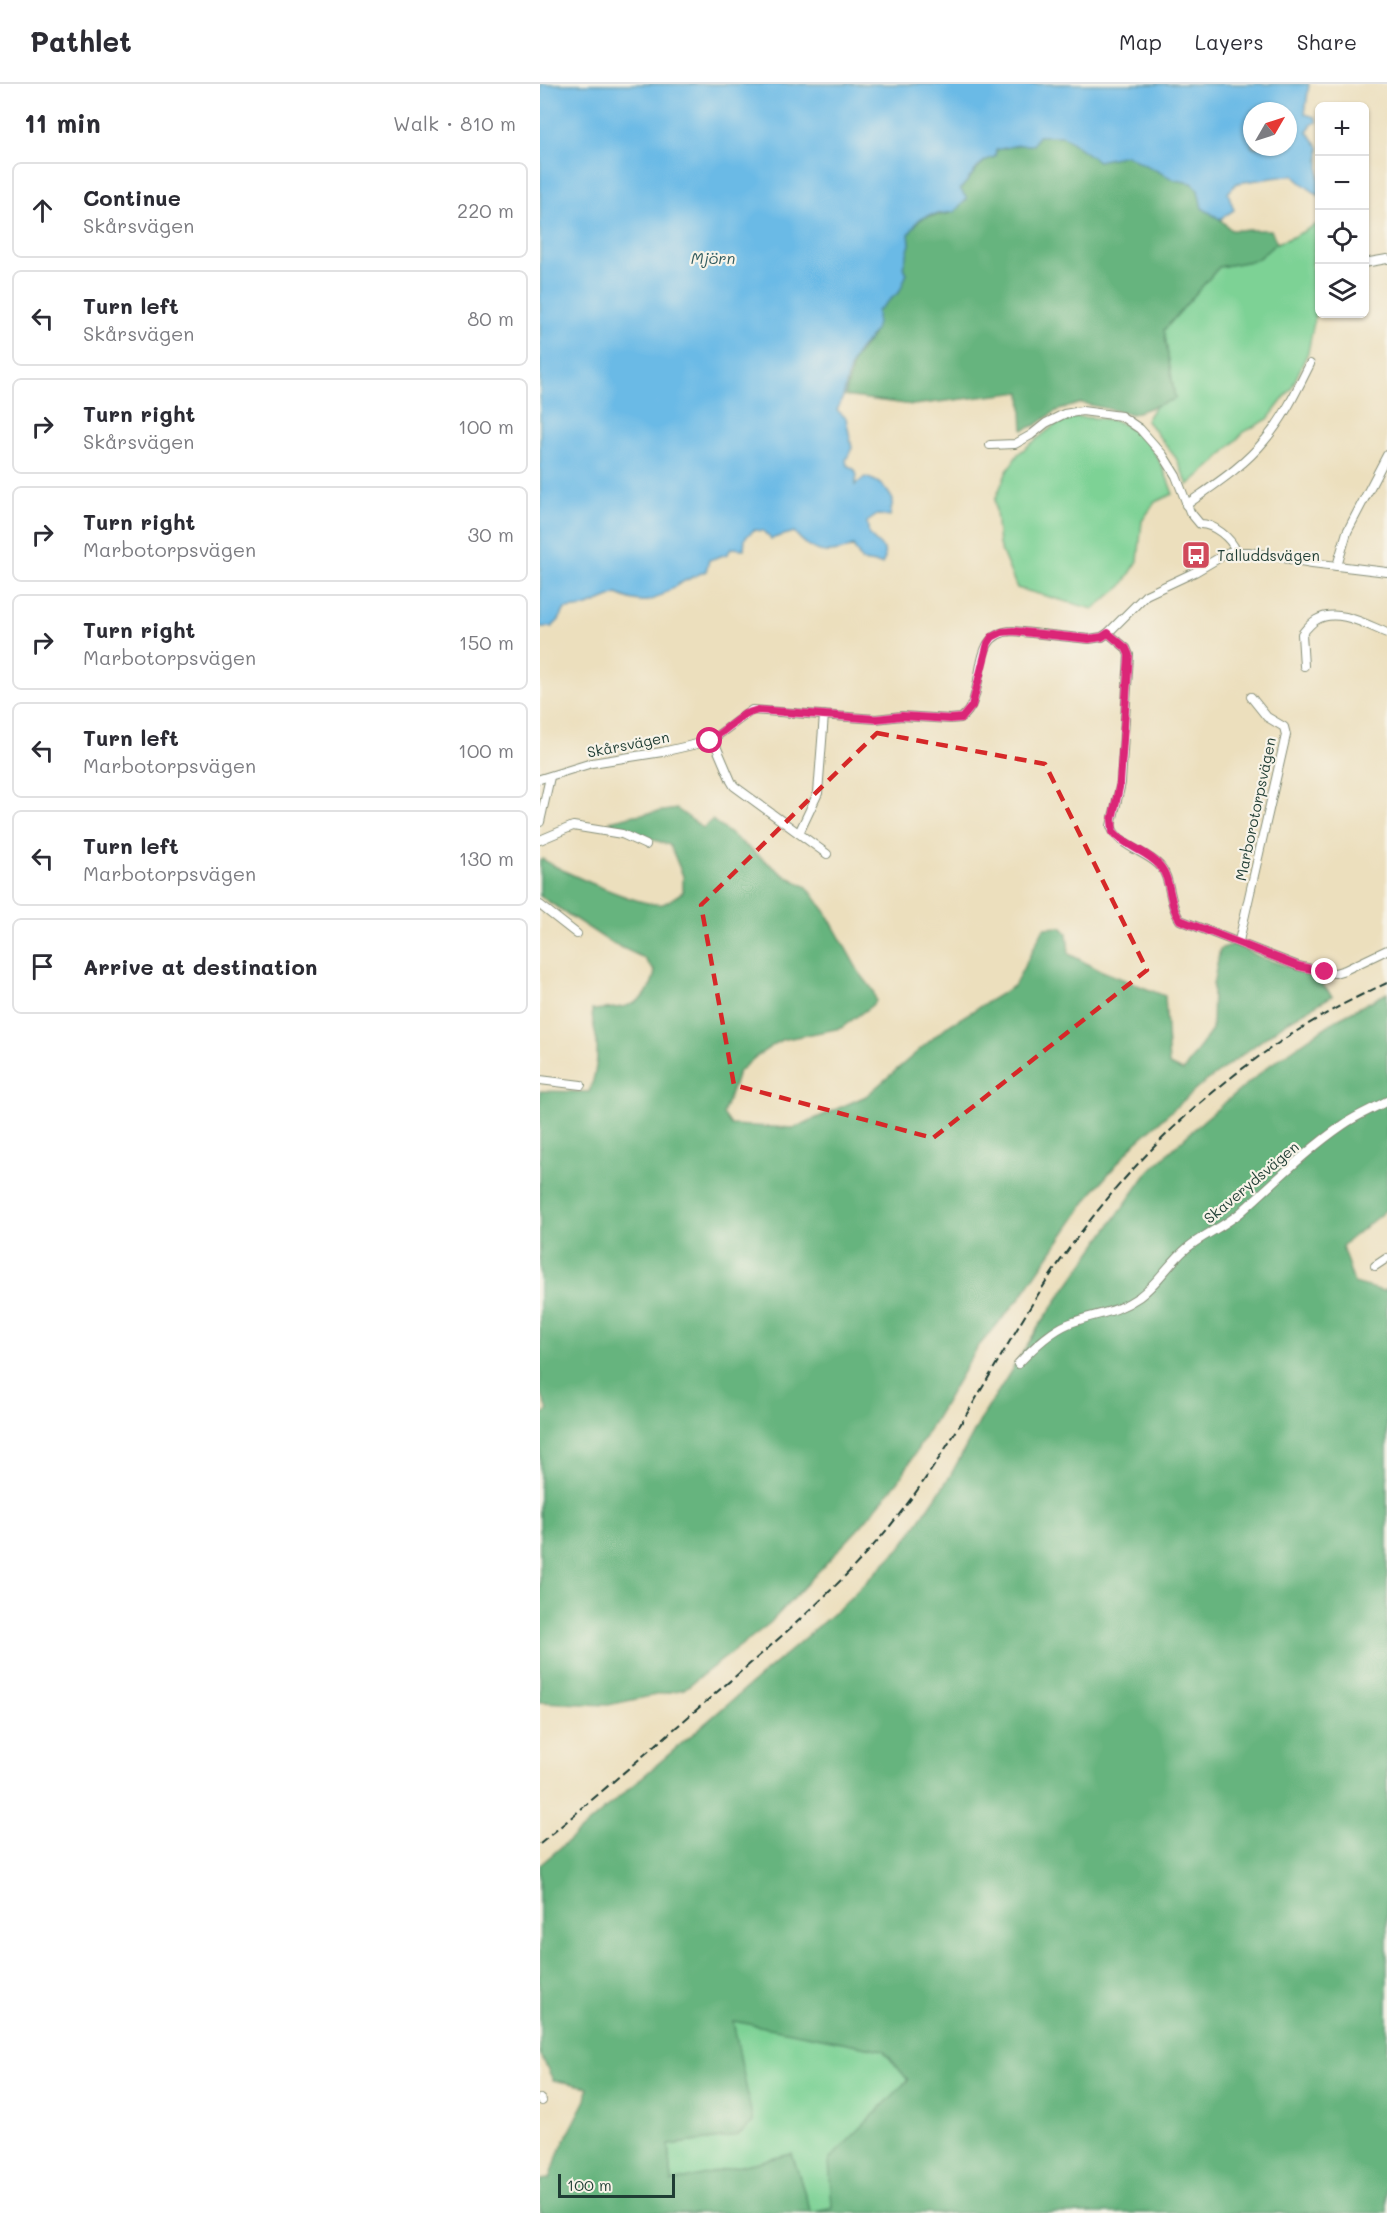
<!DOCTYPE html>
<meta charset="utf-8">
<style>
body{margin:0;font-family:Mali,sans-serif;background:#f7f7f7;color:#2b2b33}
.controls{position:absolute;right:18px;top:18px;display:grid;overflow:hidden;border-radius:9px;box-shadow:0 2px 4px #0004}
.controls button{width:54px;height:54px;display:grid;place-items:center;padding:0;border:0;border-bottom:2px solid #e1e1e2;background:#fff;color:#2b2b33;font:30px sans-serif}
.compass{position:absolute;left:703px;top:18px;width:54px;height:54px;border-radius:50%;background:#fff;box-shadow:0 2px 4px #0004;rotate:51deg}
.scale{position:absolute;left:18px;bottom:15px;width:117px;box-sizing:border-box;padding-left:6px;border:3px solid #1f3d34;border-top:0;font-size:16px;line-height:21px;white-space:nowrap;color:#1f3d34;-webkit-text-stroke:4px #f7f3e8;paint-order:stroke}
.stop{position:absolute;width:18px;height:18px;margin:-14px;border:4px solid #db2777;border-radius:50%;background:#fff}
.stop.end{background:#db2777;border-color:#fff;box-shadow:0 2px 6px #0008}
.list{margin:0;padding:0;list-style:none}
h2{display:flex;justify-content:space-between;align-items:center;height:78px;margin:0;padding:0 24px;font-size:26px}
h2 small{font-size:20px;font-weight:400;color:#7c7c81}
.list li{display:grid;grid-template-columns:39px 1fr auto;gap:18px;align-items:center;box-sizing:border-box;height:96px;margin:0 12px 12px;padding:0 12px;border:2px solid #e1e1e2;border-radius:9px}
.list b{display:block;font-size:22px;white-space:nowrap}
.list p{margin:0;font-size:20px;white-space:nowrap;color:#7c7c81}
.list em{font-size:20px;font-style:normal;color:#7c7c81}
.icon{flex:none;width:33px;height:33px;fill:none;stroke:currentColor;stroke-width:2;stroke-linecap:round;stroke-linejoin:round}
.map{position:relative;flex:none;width:847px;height:2129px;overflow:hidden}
header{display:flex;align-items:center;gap:36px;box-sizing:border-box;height:84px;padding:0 30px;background:#fff;border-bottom:2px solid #e1e1e2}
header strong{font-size:28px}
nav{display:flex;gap:33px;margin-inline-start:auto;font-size:21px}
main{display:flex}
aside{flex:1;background:#fff}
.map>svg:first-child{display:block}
</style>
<header>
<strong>Pathlet</strong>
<nav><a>Map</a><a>Layers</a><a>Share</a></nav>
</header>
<main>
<aside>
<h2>11 min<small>Walk · 810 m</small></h2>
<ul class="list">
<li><svg class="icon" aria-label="ahead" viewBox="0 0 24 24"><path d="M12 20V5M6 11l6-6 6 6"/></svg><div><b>Continue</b><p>Skårsvägen</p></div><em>220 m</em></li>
<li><svg class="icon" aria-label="left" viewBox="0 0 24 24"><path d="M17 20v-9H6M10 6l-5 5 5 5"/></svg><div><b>Turn left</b><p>Skårsvägen</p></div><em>80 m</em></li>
<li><svg class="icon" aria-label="right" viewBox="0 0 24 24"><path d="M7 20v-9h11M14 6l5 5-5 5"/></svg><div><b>Turn right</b><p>Skårsvägen</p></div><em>100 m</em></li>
<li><svg class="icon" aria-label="right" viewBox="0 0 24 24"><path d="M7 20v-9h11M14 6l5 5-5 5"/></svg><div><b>Turn right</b><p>Marbotorpsvägen</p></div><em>30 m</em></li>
<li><svg class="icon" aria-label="right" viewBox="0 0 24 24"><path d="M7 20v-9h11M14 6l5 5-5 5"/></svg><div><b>Turn right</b><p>Marbotorpsvägen</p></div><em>150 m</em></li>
<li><svg class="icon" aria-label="left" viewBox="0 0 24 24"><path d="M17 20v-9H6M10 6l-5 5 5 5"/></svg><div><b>Turn left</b><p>Marbotorpsvägen</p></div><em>100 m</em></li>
<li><svg class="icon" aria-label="left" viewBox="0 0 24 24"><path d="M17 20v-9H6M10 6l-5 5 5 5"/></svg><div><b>Turn left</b><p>Marbotorpsvägen</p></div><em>130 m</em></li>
<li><svg class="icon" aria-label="arrive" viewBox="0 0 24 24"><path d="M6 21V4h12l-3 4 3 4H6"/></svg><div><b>Arrive at destination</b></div></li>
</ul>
</aside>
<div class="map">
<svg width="847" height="2129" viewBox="0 0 847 2129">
<rect width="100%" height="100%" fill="#f7f3e8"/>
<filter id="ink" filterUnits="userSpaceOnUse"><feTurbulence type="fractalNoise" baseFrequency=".0167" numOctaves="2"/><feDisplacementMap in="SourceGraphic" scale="12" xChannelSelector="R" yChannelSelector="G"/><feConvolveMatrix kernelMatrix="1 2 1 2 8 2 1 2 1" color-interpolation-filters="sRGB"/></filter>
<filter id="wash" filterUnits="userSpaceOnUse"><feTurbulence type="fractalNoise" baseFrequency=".008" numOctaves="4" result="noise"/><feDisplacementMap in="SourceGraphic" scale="24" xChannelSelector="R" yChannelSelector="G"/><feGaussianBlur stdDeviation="1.35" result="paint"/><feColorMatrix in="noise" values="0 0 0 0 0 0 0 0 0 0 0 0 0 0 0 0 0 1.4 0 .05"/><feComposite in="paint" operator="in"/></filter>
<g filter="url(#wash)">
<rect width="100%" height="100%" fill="#ecdfbd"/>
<g fill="#7dd295" stroke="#4e8864" stroke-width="1.5">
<polygon points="779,139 772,181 775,233 768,268 751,305 728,335 704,348 674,379 648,401 636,374 606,336 615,322 635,314 624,246 679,183 716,176 737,159 753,153"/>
<path d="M535 333C549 334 565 333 578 338 609 350 623 380 633 410L615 418 602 437 598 477 582 502 553 525 477 504 459 461 455 416 467 387 478 370 515 341Z"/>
<polygon points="193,1936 343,1966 368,1996 357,2007 293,2124 271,2129 252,2070 132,2099 129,2061 197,2052"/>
</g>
<g fill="#66b47e" stroke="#427859" stroke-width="1.5">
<path d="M505 51 523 52 558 77 586 71 635 96 652 99 658 106 662 124 680 135 691 146H731L737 159 716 176 679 183 624 246 635 315 592 330 541 319 516 327 496 341 483 346 481 308 373 321 305 312 314 275 333 251 337 227 360 207 367 189 363 183 370 160 369 150C385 123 391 137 413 128 418 126 423 119 427 115L420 105C432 95 439 76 455 73L456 66 478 61H493L498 52Z"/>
<path d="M137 725 163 744 172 736 244 791 267 803 285 827 319 888 333 906 336 917 331 922 301 944 241 956 218 971 199 987 183 1030 191 1041 254 1044 326 1012 406 943 474 902 504 844 521 843 527 849 529 870 557 885 625 912 629 981 643 987 672 946 673 901 680 865 693 860 722 874 774 891 792 912 745 939 660 1002 595 1059 552 1109 479 1215 437 1264 360 1395 321 1442 230 1539 144 1605 68 1621 0 1618V1332L8 1326 0 1308V1007L49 1008C55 993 58 976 57 960 56 949 52 938 52 926 84 923 107 925 115 888L104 874 70 858 0 812V776L2 775C22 787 101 824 123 820 129 818 137 811 143 808V792L130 761 77 744 70 737 95 731Z"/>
<polygon points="847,909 847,1125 802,1162 814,1199 843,1207 847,1205 847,2129 276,2129 292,2124 289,2076 368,1996 343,1966 193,1937 213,2038 197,2052 129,2061 132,2098 252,2070 271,2129 0,2129 0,2096 10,2095 18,2070 46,2016 48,2003 13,1996 0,1969 0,1781 303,1521 362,1462 409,1394 441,1335 499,1242 607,1089 664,1036 730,981 799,934"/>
</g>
<path fill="#6bbae6" stroke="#457c8d" stroke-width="1.5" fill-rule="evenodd" d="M0 0H769L765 30 775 33 777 38 772 40 767 47 779 63V112L759 97 753 91 697 99 688 109 694 126 680 135 662 124 658 106 652 99 635 96 586 71 558 77 523 52H498L493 61H478L456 66 455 73C438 75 432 95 420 105L427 115 414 128 390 131 379 135 369 150 370 160 363 183 367 189 360 207 337 227C340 255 323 254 313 276 305 294 308 307 297 326L306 334 312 364 306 376 307 381 315 386 317 392 315 401 325 393C339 397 346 403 353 416L350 432 337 431 327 438 329 451 344 465 345 474 342 480 322 477 313 462C288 473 272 470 254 448L231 455 223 447 214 446 205 454 204 465 192 464 187 470 169 476 166 487C157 491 148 495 139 500 113 516 108 524 77 510L45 523 25 525 19 536 12 543H0ZM712 27H748V63H712Z"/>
</g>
<g filter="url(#ink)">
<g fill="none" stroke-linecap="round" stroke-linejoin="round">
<g stroke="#868e78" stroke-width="10">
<g id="minor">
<polyline points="824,179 847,175"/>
<path d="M450 361 475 360 491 351 506 339 524 330 542 327 581 332 600 345 623 371 636 392 650 428 660 440C674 440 691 454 696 467"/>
<path d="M646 421C674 401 703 383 725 356 744 334 757 306 770 280"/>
<polyline points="797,482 807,448 847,371"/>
<path d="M568 549 586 564 589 571 581 699 571 742C577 761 604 767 618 780 632 792 628 820 640 836L758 882 785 888 795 889 805 886 847 866"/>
<path d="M764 582 762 550C766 545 771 539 776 536 797 523 827 541 847 549"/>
<polyline points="173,655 191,697 194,702 287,770"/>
<path d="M0 695 52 679 122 668 170 657 212 626 336 635 362 632 410 635 421 634C450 614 426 548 473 547L549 555 562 553 568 549 606 511 655 488 689 468H709L772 479 847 488"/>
<polyline points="0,738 10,693"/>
<polyline points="259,749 278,709 284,631"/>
<polyline points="0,756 33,742 82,750 106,761"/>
<polyline points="0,821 37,850"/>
<polyline points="699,857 746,651 744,643 727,633 711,613"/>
<polyline points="0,996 41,1001"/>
<polyline points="835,1182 847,1174"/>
<path d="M478 1280C492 1265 509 1248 528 1240 554 1229 573 1231 599 1213 618 1199 629 1179 647 1164 663 1151 683 1143 700 1129 734 1099 765 1067 803 1041 817 1031 833 1025 847 1017"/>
<polyline points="0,2015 2,2017"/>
</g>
</g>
<use href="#minor" stroke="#fff" stroke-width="8"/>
<path stroke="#1f3d34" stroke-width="2" stroke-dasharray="9 4.5" stroke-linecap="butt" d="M0 1760C59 1710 118 1659 177 1608 238 1556 299 1504 350 1442 408 1371 450 1287 499 1209 584 1075 701 964 847 899"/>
</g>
</g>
<g fill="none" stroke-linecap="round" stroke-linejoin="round" filter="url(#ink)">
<path stroke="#db2777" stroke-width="8" d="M170 657 205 630 218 626 336 635 362 632 410 635 422 634 432 622 448 559 452 553 462 548 473 547 549 555 562 553 568 549 586 564 589 571 580 699 572 736 573 748C586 763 608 767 620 782 632 796 628 820 640 836L758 882 785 888"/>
</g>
<path fill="none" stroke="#d62828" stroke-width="4.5" stroke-dasharray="12 8" stroke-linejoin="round" d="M337 649 505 680 607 886 393 1054 194 1001 161 821Z"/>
<defs>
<g id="bus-square" transform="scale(1.5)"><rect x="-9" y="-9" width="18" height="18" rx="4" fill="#d1495b" stroke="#f7f3e8"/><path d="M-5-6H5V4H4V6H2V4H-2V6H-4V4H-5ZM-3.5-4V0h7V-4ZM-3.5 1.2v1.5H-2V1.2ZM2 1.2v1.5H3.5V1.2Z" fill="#fff"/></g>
</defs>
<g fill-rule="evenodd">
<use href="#bus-square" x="656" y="471"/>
</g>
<g text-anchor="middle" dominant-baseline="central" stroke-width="4.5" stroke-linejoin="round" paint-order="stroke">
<g font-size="15" fill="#1f3d34" stroke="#f7f3e8" text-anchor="start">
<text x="677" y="471">Talluddsvägen</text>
</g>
<g font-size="15" fill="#1f3d34" stroke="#f7f3e8">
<text transform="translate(88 660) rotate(-11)">Skårsvägen</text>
<text transform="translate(715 725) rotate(-78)">Marborotorpsvägen</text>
<text transform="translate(711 1098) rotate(-40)">Skaverydsvägen</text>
</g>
<g font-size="16" font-style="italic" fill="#325c60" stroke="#f7f3e8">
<text x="173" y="173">Mjörn</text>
</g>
</g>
</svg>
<div class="controls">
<button>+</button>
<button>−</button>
<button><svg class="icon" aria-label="locate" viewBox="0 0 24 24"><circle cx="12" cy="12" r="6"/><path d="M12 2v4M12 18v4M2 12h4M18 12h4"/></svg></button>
<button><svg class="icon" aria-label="layers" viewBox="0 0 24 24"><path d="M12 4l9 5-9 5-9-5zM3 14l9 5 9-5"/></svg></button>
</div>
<svg class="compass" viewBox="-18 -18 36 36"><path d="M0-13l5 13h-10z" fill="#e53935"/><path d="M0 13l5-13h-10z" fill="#7c7c81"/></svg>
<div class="scale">100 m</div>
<div class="stop" style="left:170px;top:657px"></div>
<div class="stop end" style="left:785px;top:888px"></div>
</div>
</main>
